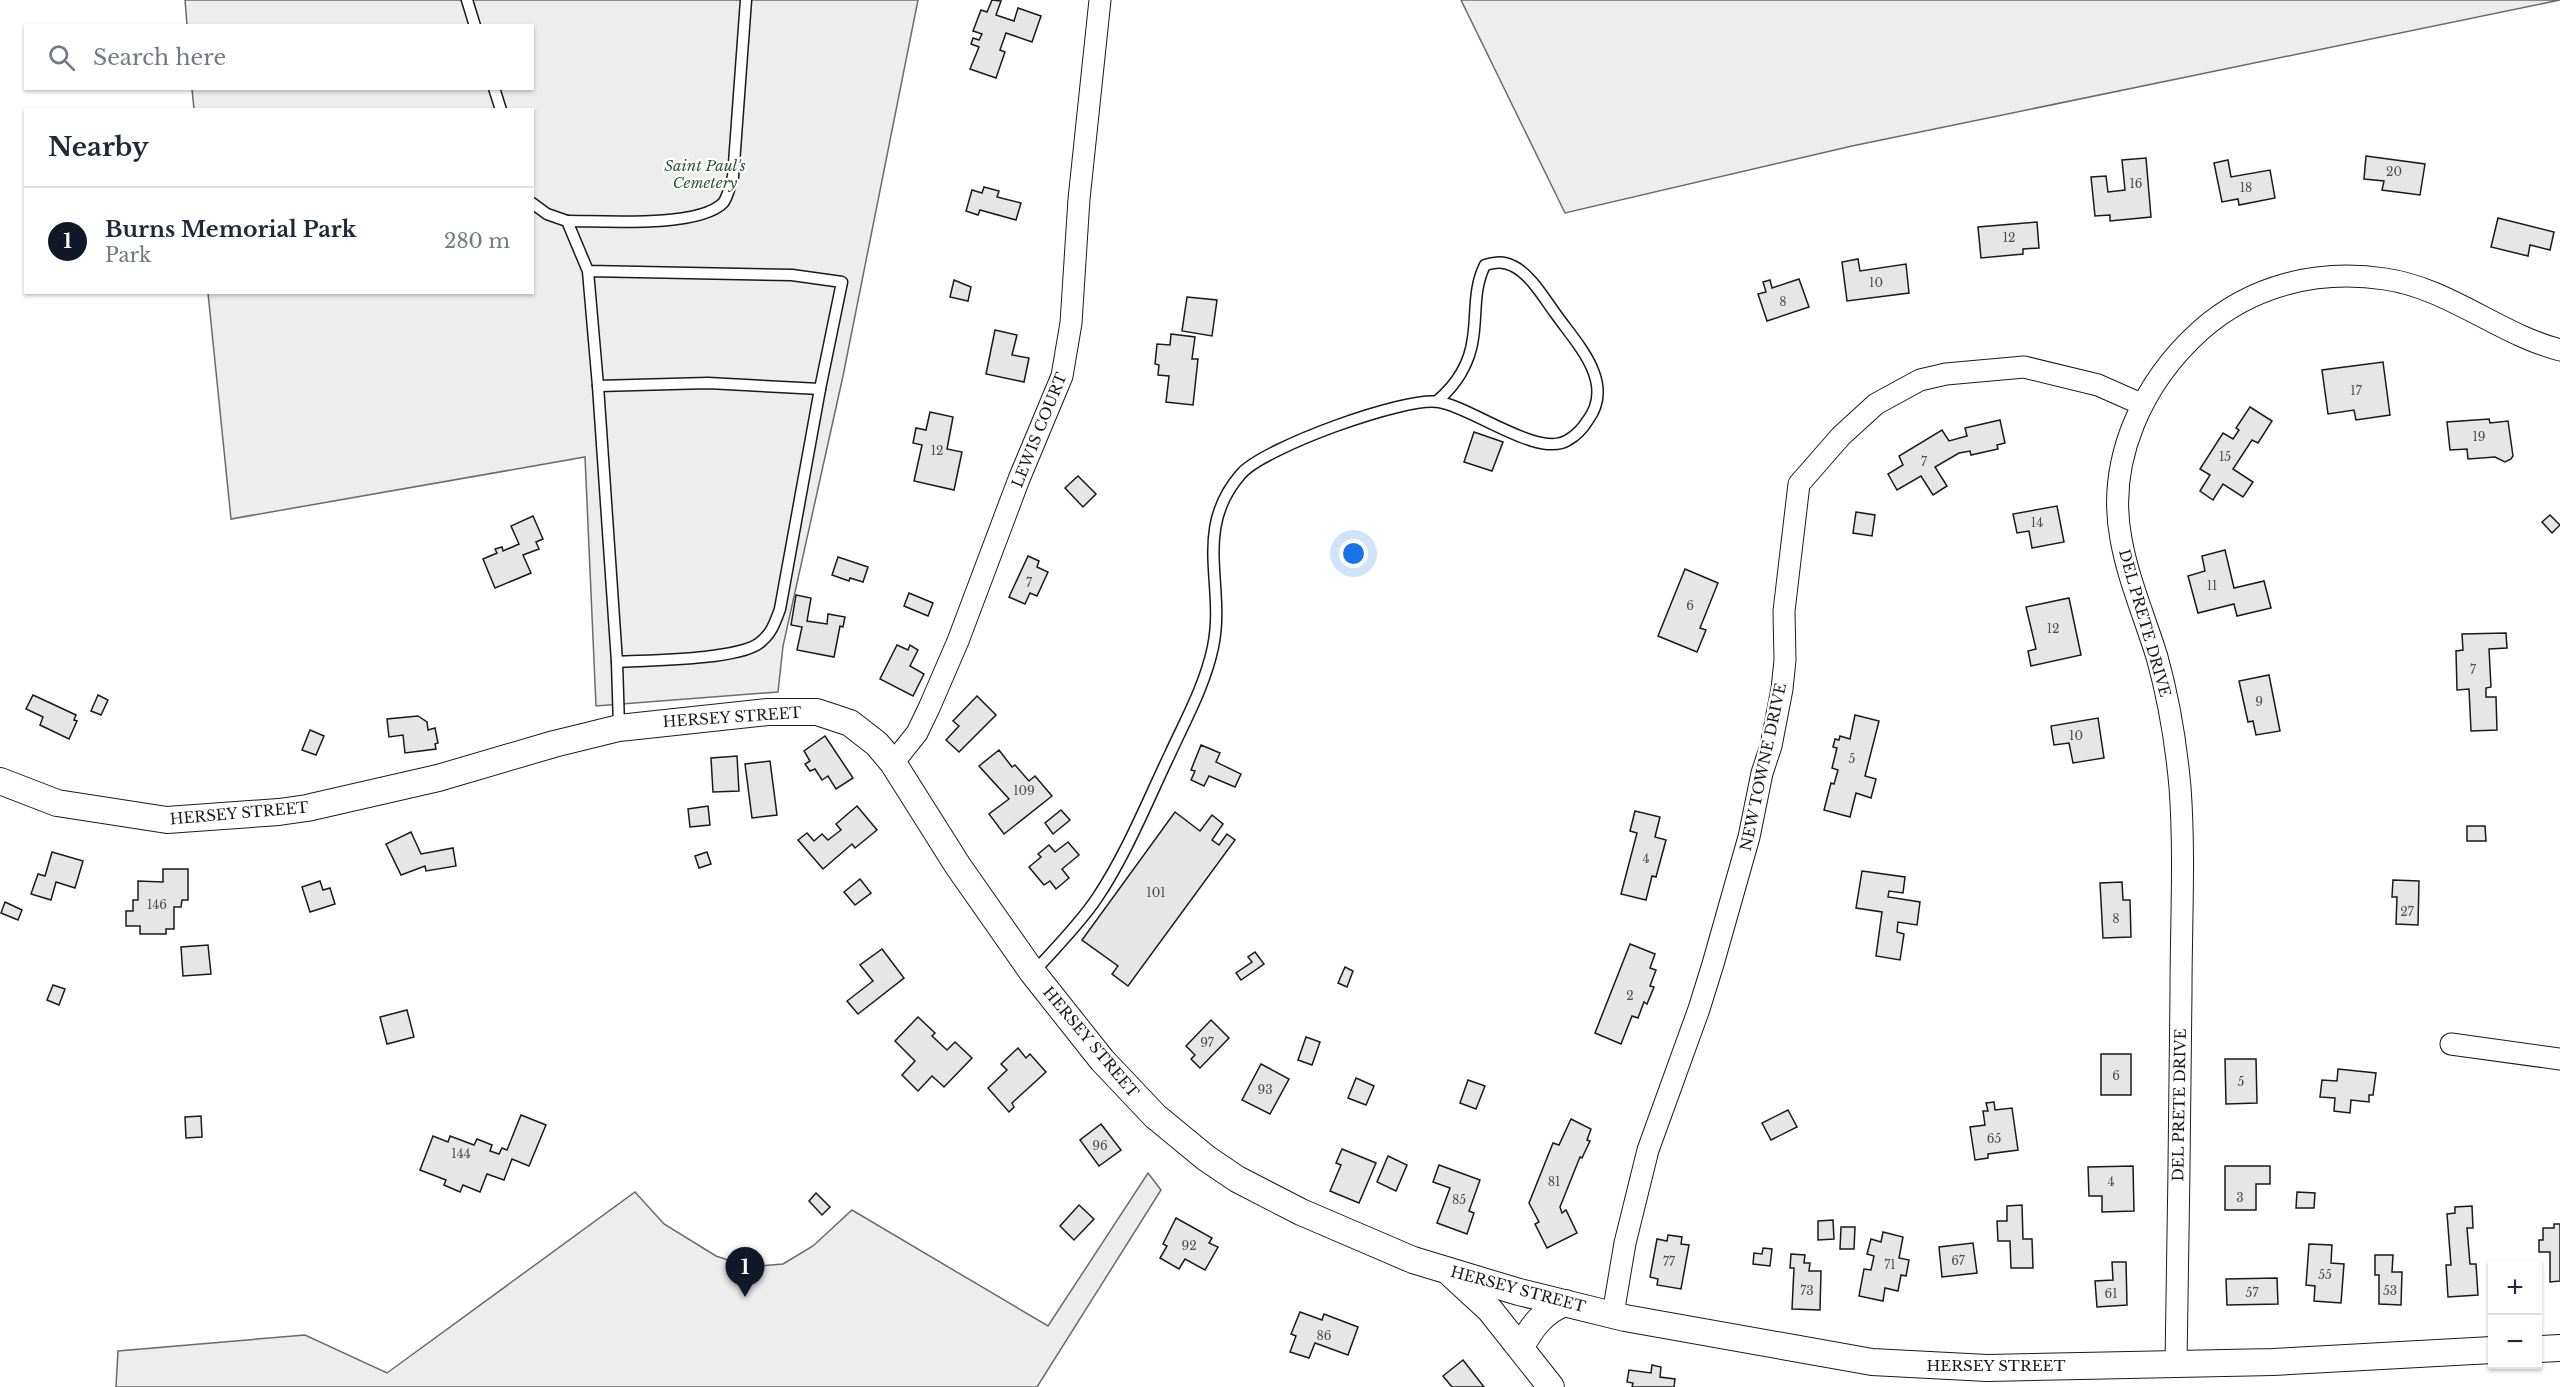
<!DOCTYPE html>
<meta charset="utf-8">
<style>
body{margin:0;font-family:"Libre Baskerville",serif;background:#f6f6f7;color:#1f2937}
.controls{position:absolute;right:18px;bottom:18px;display:grid;overflow:hidden;border-radius:0px;box-shadow:0 2px 4px #0004}
.controls button{width:54px;height:54px;display:grid;place-items:center;padding:0;border:0;border-bottom:2px solid #e0e1e3;background:#fff;color:#1f2937;font:30px sans-serif}
.you{position:absolute;left:1354px;top:554px;width:21px;height:21px;margin:-15px;border:4px solid #fff;border-radius:50%;background:#1a73e8;box-shadow:0 0 0 9px #1a73e833}
.badge{display:grid;place-items:center;width:39px;height:39px;border-radius:50%;background:#111827;color:#fff;font-size:20px;font-weight:700}
.pin{position:absolute;translate:-50% -50px;filter:drop-shadow(0 2px 3px #0008)}
.pin::after{content:'';position:absolute;top:32px;width:21px;height:18px;background:inherit;clip-path:polygon(0 0,100% 0,50% 100%)}
.list{margin:0;padding:0;list-style:none}
h2{display:flex;justify-content:space-between;align-items:center;height:78px;margin:0;padding:0 24px;font-size:26px}
h2 small{font-size:20px;font-weight:400;color:#747a83}
.list li{display:grid;grid-template-columns:39px 1fr auto;gap:18px;align-items:center;box-sizing:border-box;height:108px;padding:0 24px;border-top:2px solid #e0e1e3}
.list b{display:block;font-size:22px;white-space:nowrap}
.list p{margin:0;font-size:20px;white-space:nowrap;color:#747a83}
.list em{font-size:20px;font-style:normal;color:#747a83}
.icon{flex:none;width:33px;height:33px;fill:none;stroke:currentColor;stroke-width:2;stroke-linecap:round;stroke-linejoin:round}
.map{position:relative;flex:none;width:2560px;height:1387px;overflow:hidden}
.search{position:absolute;background:#fff;box-shadow:0 2px 4px #0004;left:24px;top:24px;width:510px;height:66px;display:flex;align-items:center;gap:15px;box-sizing:border-box;padding:0 21px;border-radius:0px;color:#747a83;font-size:22px}
.panel{position:absolute;background:#fff;box-shadow:0 2px 4px #0004;left:24px;top:108px;width:510px;height:186px;border-radius:0px}
.map>svg:first-child{display:block}
</style>
<div class="map">
<svg width="2560" height="1387" viewBox="0 0 2560 1387">
<rect width="100%" height="100%" fill="#fff"/>
<g fill="#ededed" stroke="#6a6a6a" stroke-width="1.5">
<polygon points="185,0 918,0 843,376 783,646 778,692 596,706 585,457 231,519 208,293 532,292 532,110 194,109 192,89 532,88 532,26 187,25"/>
<polygon points="1461,0 2560,0 1852,146 1565,213"/>
<polygon points="1148,1173 1161,1190 1037,1387 116,1387 118,1351 305,1335 387,1373 635,1192 664,1224 716,1256 749,1267 783,1264 813,1246 852,1210 1048,1326"/>
</g>
<g fill="#e6e6e6" stroke="#1a1a1a" stroke-width="1.5">
<polygon points="992,0 1001,1 996,15 1014,21 1018,8 1041,16 1032,42 1006,33 1000,50 1005,52 996,78 970,69 979,47 971,44 973,38 979,40 982,34 973,31 981,10 987,12"/>
<polygon points="2366,156 2425,164 2420,195 2382,190 2384,181 2364,179"/>
<polygon points="2146,158 2151,217 2110,221 2110,215 2095,216 2091,177 2106,176 2108,192 2125,190 2122,160"/>
<polygon points="2228,160 2231,177 2270,170 2275,198 2239,205 2238,199 2222,202 2214,163"/>
<polygon points="984,187 999,191 997,197 1021,203 1016,220 980,210 978,215 966,211 972,190 982,193"/>
<polygon points="2498,218 2554,232 2550,250 2530,245 2528,256 2491,247"/>
<polygon points="2037,222 2039,248 2023,249 2023,254 1981,258 1978,227"/>
<polygon points="1858,259 1860,271 1906,264 1909,293 1847,301 1842,262"/>
<polygon points="1799,279 1809,307 1767,321 1758,294 1766,292 1763,282 1770,280 1772,288"/>
<polygon points="954,280 971,287 968,301 950,297"/>
<polygon points="1187,297 1217,300 1212,336 1182,331"/>
<polygon points="995,330 1017,335 1012,355 1029,358 1024,382 986,374"/>
<polygon points="1171,334 1195,337 1192,359 1198,359 1193,405 1166,402 1169,376 1158,375 1159,365 1155,364 1157,344 1170,345"/>
<polygon points="2383,362 2390,415 2356,420 2354,410 2328,414 2322,370"/>
<polygon points="2250,407 2272,421 2258,443 2252,440 2233,469 2253,482 2243,497 2223,484 2213,500 2200,491 2210,475 2200,469 2223,433 2233,439 2239,430 2236,428"/>
<polygon points="930,412 953,417 947,449 962,452 954,490 914,481 922,445 913,443 916,428 926,430"/>
<polygon points="2489,419 2490,423 2508,421 2513,456 2511,459 2505,462 2495,457 2468,459 2467,449 2450,450 2447,422"/>
<polygon points="2000,420 2005,443 1997,445 1998,449 1971,455 1970,451 1959,453 1935,467 1947,486 1933,495 1921,476 1897,490 1888,474 1903,465 1899,456 1942,430 1949,441 1967,436 1965,428"/>
<polygon points="1474,432 1503,442 1492,471 1464,462"/>
<polygon points="1078,476 1096,494 1083,507 1065,488"/>
<polygon points="2057,506 2064,542 2032,548 2029,531 2017,533 2013,514"/>
<polygon points="1856,512 1875,515 1872,536 1853,533"/>
<polygon points="2550,515 2560,525 2552,533 2542,522"/>
<polygon points="533,516 543,539 536,542 539,549 523,555 531,573 495,588 483,559 497,553 495,549 502,547 503,551 519,544 511,526"/>
<polygon points="2225,550 2234,588 2264,581 2271,608 2237,616 2234,604 2198,613 2188,576 2205,571 2202,556"/>
<polygon points="1028,556 1039,561 1037,567 1048,572 1037,596 1030,593 1025,604 1009,597"/>
<polygon points="838,557 868,567 863,582 850,578 849,581 832,575"/>
<polygon points="1685,569 1718,583 1700,628 1706,630 1697,652 1658,636"/>
<polygon points="909,593 933,603 928,616 904,606"/>
<polygon points="796,595 811,598 807,621 827,624 828,614 845,617 843,627 840,626 834,657 797,650 802,627 791,625"/>
<polygon points="2069,598 2081,655 2031,666 2028,651 2036,649 2026,607"/>
<polygon points="2506,633 2507,648 2489,649 2491,687 2486,688 2486,697 2496,697 2497,730 2471,731 2469,689 2457,690 2456,651 2463,650 2462,634"/>
<polygon points="897,645 908,650 910,645 918,650 910,666 924,674 913,696 880,679"/>
<polygon points="2269,675 2280,731 2256,735 2253,721 2248,722 2239,681"/>
<polygon points="33,695 76,715 74,720 77,721 69,739 40,725 43,717 26,709"/>
<polygon points="98,695 108,700 101,715 91,711"/>
<polygon points="977,696 996,715 959,752 946,740 959,726 953,721"/>
<polygon points="1855,715 1879,721 1865,776 1876,779 1871,798 1856,793 1850,817 1824,810 1831,783 1834,784 1838,770 1832,768 1837,748 1833,747 1835,739 1839,740 1840,736 1850,739"/>
<polygon points="418,716 427,722 428,730 435,728 438,743 435,744 436,749 405,753 403,735 389,737 387,719"/>
<polygon points="2098,718 2104,758 2073,763 2069,743 2054,745 2051,726"/>
<polygon points="310,730 324,736 316,755 302,750"/>
<polygon points="825,736 853,778 836,789 828,776 822,780 815,769 810,771 805,764 810,761 804,751"/>
<polygon points="1201,745 1220,753 1216,762 1241,774 1235,787 1209,776 1204,786 1191,780 1195,771 1191,770"/>
<polygon points="999,750 1012,767 1015,765 1029,781 1035,776 1052,796 1004,834 989,814 1009,799 979,766"/>
<polygon points="737,756 739,791 713,792 711,758"/>
<polygon points="770,761 777,815 752,818 745,764"/>
<polygon points="708,806 710,825 690,827 688,809"/>
<polygon points="857,806 877,830 855,848 852,844 823,869 798,840 807,833 814,841 822,834 828,840 841,830 836,824"/>
<polygon points="1061,810 1070,820 1053,834 1045,823"/>
<polygon points="1635,811 1660,817 1655,837 1666,840 1656,877 1652,876 1646,900 1621,894 1637,833 1630,831"/>
<polygon points="1175,812 1200,831 1212,815 1223,824 1212,840 1219,845 1227,834 1235,840 1128,986 1112,974 1118,966 1082,940"/>
<polygon points="2467,826 2485,826 2486,841 2467,841"/>
<polygon points="411,832 421,854 453,848 456,866 426,871 425,866 401,875 386,844"/>
<polygon points="1068,842 1079,855 1062,869 1069,878 1056,889 1050,881 1044,885 1029,867 1041,857 1038,854 1049,845 1055,852"/>
<polygon points="52,852 83,861 75,888 56,882 51,900 31,894 38,874 45,876"/>
<polygon points="707,852 711,864 699,868 695,856"/>
<polygon points="163,869 188,869 188,900 182,900 181,907 174,907 174,929 166,929 166,934 140,934 140,926 126,926 126,911 133,911 133,900 138,900 138,881 163,882"/>
<polygon points="1862,871 1905,877 1903,893 1889,891 1888,897 1920,902 1917,925 1898,922 1897,932 1904,934 1900,960 1876,956 1882,912 1856,908"/>
<polygon points="860,879 871,893 855,905 844,892"/>
<polygon points="2393,880 2419,881 2418,925 2396,924 2397,897 2392,897"/>
<polygon points="320,881 323,890 330,888 335,904 310,912 302,887"/>
<polygon points="2122,882 2123,900 2130,900 2131,937 2103,938 2100,883"/>
<polygon points="5,902 22,910 18,920 1,913"/>
<polygon points="1630,944 1655,954 1650,968 1656,970 1650,986 1654,987 1647,1004 1644,1002 1638,1018 1632,1016 1621,1044 1595,1033"/>
<polygon points="208,945 211,974 183,976 181,947"/>
<polygon points="882,949 904,978 858,1014 847,1001 873,981 860,965"/>
<polygon points="1255,952 1264,964 1241,980 1236,973 1252,962 1248,957"/>
<polygon points="1345,967 1353,971 1347,987 1338,983"/>
<polygon points="53,985 65,989 59,1005 47,1000"/>
<polygon points="407,1010 414,1037 387,1044 380,1017"/>
<polygon points="918,1017 935,1033 932,1036 947,1050 955,1042 972,1058 944,1087 932,1076 918,1091 902,1075 915,1061 895,1041"/>
<polygon points="1211,1020 1229,1038 1200,1068 1191,1059 1195,1055 1186,1046"/>
<polygon points="1306,1037 1320,1042 1312,1065 1298,1060"/>
<polygon points="1018,1048 1026,1058 1030,1054 1046,1072 1012,1103 1014,1107 1009,1112 988,1088 1007,1070 1001,1064"/>
<rect x="2101" y="1054" width="30" height="41"/>
<polygon points="2225,1059 2256,1059 2257,1103 2226,1104"/>
<polygon points="1261,1064 1289,1079 1270,1114 1242,1100"/>
<polygon points="2338,1069 2376,1073 2373,1095 2369,1095 2369,1102 2351,1100 2350,1113 2334,1111 2335,1098 2320,1097 2322,1080 2337,1081"/>
<polygon points="1356,1078 1374,1086 1366,1105 1348,1098"/>
<polygon points="1468,1080 1485,1086 1476,1109 1460,1103"/>
<polygon points="1994,1102 1995,1110 2012,1108 2018,1150 1988,1154 1988,1158 1975,1160 1970,1127 1985,1125 1983,1111 1988,1111 1986,1103"/>
<polygon points="1788,1110 1797,1127 1771,1140 1762,1123"/>
<polygon points="521,1115 546,1125 529,1166 512,1159 504,1180 487,1174 480,1192 463,1185 460,1192 444,1185 446,1180 420,1170 433,1136 448,1142 450,1136 474,1145 477,1139 492,1145 490,1151 499,1154 502,1148 507,1150"/>
<polygon points="201,1116 202,1137 186,1138 185,1117"/>
<polygon points="1571,1119 1591,1129 1587,1140 1590,1141 1582,1158 1580,1157 1560,1207 1562,1213 1566,1210 1577,1233 1547,1248 1535,1224 1539,1222 1529,1203 1553,1143 1559,1145"/>
<polygon points="1101,1124 1121,1150 1099,1166 1080,1140"/>
<polygon points="1342,1149 1376,1163 1359,1203 1330,1191 1341,1165 1336,1163"/>
<polygon points="1388,1156 1407,1165 1396,1191 1377,1182"/>
<polygon points="1439,1165 1480,1180 1469,1211 1474,1213 1467,1234 1437,1223 1450,1188 1433,1182"/>
<polygon points="2133,1166 2134,1211 2102,1212 2102,1196 2089,1196 2088,1167"/>
<polygon points="2225,1166 2270,1166 2270,1184 2256,1184 2256,1210 2225,1210"/>
<polygon points="2297,1192 2315,1193 2314,1208 2296,1208"/>
<polygon points="816,1193 830,1207 822,1215 809,1201"/>
<polygon points="1079,1205 1094,1219 1074,1240 1060,1226"/>
<polygon points="2022,1205 2023,1239 2032,1239 2033,1268 2011,1268 2010,1241 1998,1241 1997,1221 2007,1221 2007,1206"/>
<polygon points="2472,1206 2473,1228 2467,1228 2470,1264 2476,1264 2478,1295 2448,1297 2446,1265 2451,1265 2447,1214 2455,1213 2455,1207"/>
<polygon points="1176,1218 1212,1238 1209,1243 1218,1247 1205,1270 1185,1259 1179,1269 1160,1258 1167,1246 1163,1244"/>
<polygon points="1833,1220 1834,1239 1818,1240 1818,1221"/>
<polygon points="2554,1224 2560,1224 2560,1281 2550,1282 2550,1252 2539,1252 2539,1240 2543,1240 2543,1228 2554,1228"/>
<polygon points="1841,1227 1855,1227 1854,1249 1840,1249"/>
<polygon points="1883,1232 1903,1237 1899,1258 1909,1260 1906,1276 1901,1275 1898,1291 1885,1288 1883,1301 1859,1296 1864,1269 1871,1270 1874,1256 1867,1254 1871,1239 1881,1242"/>
<polygon points="1668,1235 1682,1237 1681,1244 1689,1245 1681,1289 1657,1285 1658,1279 1650,1277 1657,1239 1667,1241"/>
<polygon points="1973,1243 1977,1273 1942,1277 1939,1247"/>
<polygon points="2309,1244 2332,1245 2331,1263 2344,1264 2341,1303 2314,1301 2315,1286 2306,1285"/>
<polygon points="1763,1248 1772,1249 1770,1266 1753,1264 1754,1253 1762,1254"/>
<polygon points="1791,1254 1805,1255 1804,1263 1810,1263 1809,1271 1821,1271 1820,1310 1792,1309 1794,1268 1790,1268"/>
<polygon points="2375,1255 2393,1255 2392,1272 2402,1272 2401,1305 2379,1304 2379,1275 2375,1275"/>
<polygon points="2112,1262 2126,1262 2127,1305 2097,1307 2095,1281 2113,1280"/>
<polygon points="2277,1278 2278,1304 2227,1305 2226,1279"/>
<polygon points="1300,1312 1322,1320 1324,1314 1358,1327 1348,1355 1315,1343 1309,1358 1290,1352 1296,1336 1291,1334"/>
<polygon points="1463,1360 1484,1387 1452,1387 1443,1376"/>
<polygon points="1652,1365 1661,1367 1660,1377 1675,1379 1674,1387 1632,1387 1633,1383 1627,1382 1629,1370 1651,1373"/>
</g>
<g fill="none" stroke-linecap="round" stroke-linejoin="round">
<g stroke="#1a1a1a" stroke-width="13">
<g id="service">
<polyline points="467,0 475,26"/>
<polyline points="494,88 501,110"/>
<polyline points="532,203 547,214 567,221 588,271 598,386 708,383 820,389 842,282 792,275 588,271"/>
<path d="M567 221C603 221 698 228 723 203 728 197 730 185 733 177L746 0"/>
<path d="M598 386 617 662C650 660 733 660 758 644 771 635 775 623 780 609L820 389"/>
<polyline points="617,662 619,727"/>
<path d="M1033 973C1055 948 1079 925 1097 898 1127 853 1147 802 1170 754 1186 719 1205 685 1213 647 1226 585 1192 530 1241 474 1263 448 1405 396 1439 402 1472 407 1539 459 1568 440 1577 435 1583 428 1588 420 1616 382 1576 343 1555 313 1544 298 1530 274 1513 266 1503 261 1496 262 1485 265 1473 289 1477 312 1473 338 1470 363 1456 385 1437 401"/>
</g>
</g>
<g stroke="#1a1a1a" stroke-width="23">
<g id="minor">
<polyline points="893,763 917,733 929,708 958,641 1019,479 1062,376 1071,323 1079,199 1100,0"/>
<polyline points="2451,1044 2560,1059"/>
<polyline points="1613,1314 1625,1243 1648,1150 1699,1009 1713,964 1749,837 1762,773 1771,746 1782,689 1785,660 1784,611 1799,484 1841,436 1876,404 1920,380 1946,374 2024,367 2098,385 2141,404"/>
<path d="M2176 1364C2178 1240 2180 1115 2181 991 2181 923 2185 855 2180 787 2176 743 2169 700 2157 657 2145 618 2128 579 2121 539 2106 460 2143 382 2201 330 2252 285 2318 269 2385 279 2448 288 2499 334 2560 350"/>
</g>
</g>
<g stroke="#1a1a1a" stroke-width="28">
<g id="tertiary">
<polyline points="0,781 57,803 167,820 279,812 307,808 438,778 554,744 619,728 768,712 817,712 850,723 877,744 893,763 958,866 1033,973 1102,1060 1155,1116 1206,1158 1237,1179 1301,1212 1413,1260 1519,1292 1625,1318 1872,1362 1987,1368 2273,1362 2492,1350"/>
<polyline points="1452,1275 1490,1310 1551,1387"/>
<path d="M1521 1347C1531 1328 1543 1311 1565 1303"/>
<polyline points="2538,1349 2560,1348"/>
</g>
</g>
<use href="#service" stroke="#fff" stroke-width="10"/>
<use href="#minor" stroke="#fff" stroke-width="21"/>
<use href="#tertiary" stroke="#fff" stroke-width="26"/>
</g>
<g text-anchor="middle" dominant-baseline="central" stroke-width="4.5" stroke-linejoin="round" paint-order="stroke">
<g font-size="12" fill="#4d4d4d">
<text x="2394" y="171">20</text>
<text x="2136" y="183">16</text>
<text x="2246" y="187">18</text>
<text x="2009" y="237">12</text>
<text x="1876" y="282">10</text>
<text x="1783" y="301">8</text>
<text x="2356" y="390">17</text>
<text x="2479" y="436">19</text>
<text x="937" y="450">12</text>
<text x="2225" y="456">15</text>
<text x="1924" y="461">7</text>
<text x="2037" y="522">14</text>
<text x="1029" y="582">7</text>
<text x="2212" y="585">11</text>
<text x="1690" y="605">6</text>
<text x="2053" y="628">12</text>
<text x="2473" y="669">7</text>
<text x="2259" y="701">9</text>
<text x="2076" y="735">10</text>
<text x="1852" y="758">5</text>
<text x="1024" y="790">109</text>
<text x="1646" y="858">4</text>
<text x="1156" y="892">101</text>
<text x="157" y="904">146</text>
<text x="2407" y="911">27</text>
<text x="2116" y="918">8</text>
<text x="1630" y="995">2</text>
<text x="1207" y="1042">97</text>
<text x="2116" y="1075">6</text>
<text x="2241" y="1081">5</text>
<text x="1265" y="1089">93</text>
<text x="1994" y="1138">65</text>
<text x="1100" y="1145">96</text>
<text x="461" y="1153">144</text>
<text x="1554" y="1181">81</text>
<text x="2111" y="1181">4</text>
<text x="2240" y="1197">3</text>
<text x="1459" y="1199">85</text>
<text x="1189" y="1245">92</text>
<text x="1958" y="1260">67</text>
<text x="1669" y="1261">77</text>
<text x="1890" y="1264">71</text>
<text x="2325" y="1274">55</text>
<text x="1807" y="1290">73</text>
<text x="2390" y="1290">53</text>
<text x="2252" y="1292">57</text>
<text x="2111" y="1293">61</text>
<text x="1324" y="1335">86</text>
</g>
<g font-size="15" font-style="italic" fill="#2b5a34" stroke="#fff">
<text x="705" y="165">Saint Paul's<tspan x="705" dy="17">Cemetery</tspan></text>
</g>
<g font-size="15" fill="#1a1a1a" stroke="#fff">
<text transform="translate(1039 430) rotate(-68)">LEWIS COURT</text>
<text transform="translate(2145 623) rotate(74)">DEL PRETE DRIVE</text>
<text transform="translate(732 717) rotate(-4)">HERSEY STREET</text>
<text transform="translate(1763 767) rotate(-78)">NEW TOWNE DRIVE</text>
<text transform="translate(239 813) rotate(-5)">HERSEY STREET</text>
<text transform="translate(1091 1042) rotate(50)">HERSEY STREET</text>
<text transform="translate(2179 1105) rotate(-89)">DEL PRETE DRIVE</text>
<text transform="translate(1518 1289) rotate(15)">HERSEY STREET</text>
<text x="1996" y="1365">HERSEY STREET</text>
</g>
</g>
</svg>
<div class="controls">
<button>+</button>
<button>−</button>
</div>
<div class="you"></div>
<div class="pin badge" style="left:745px;top:1297px">1</div>
<div class="search"><svg class="icon" aria-label="search" viewBox="0 0 24 24"><circle cx="10" cy="10" r="6"/><path d="M15 15l6 6"/></svg>Search here</div>
<section class="panel">
<h2>Nearby<small></small></h2>
<ul class="list">
<li><span class="badge">1</span><div><b>Burns Memorial Park</b><p>Park</p></div><em>280 m</em></li>
</ul>
</section>
</div>
